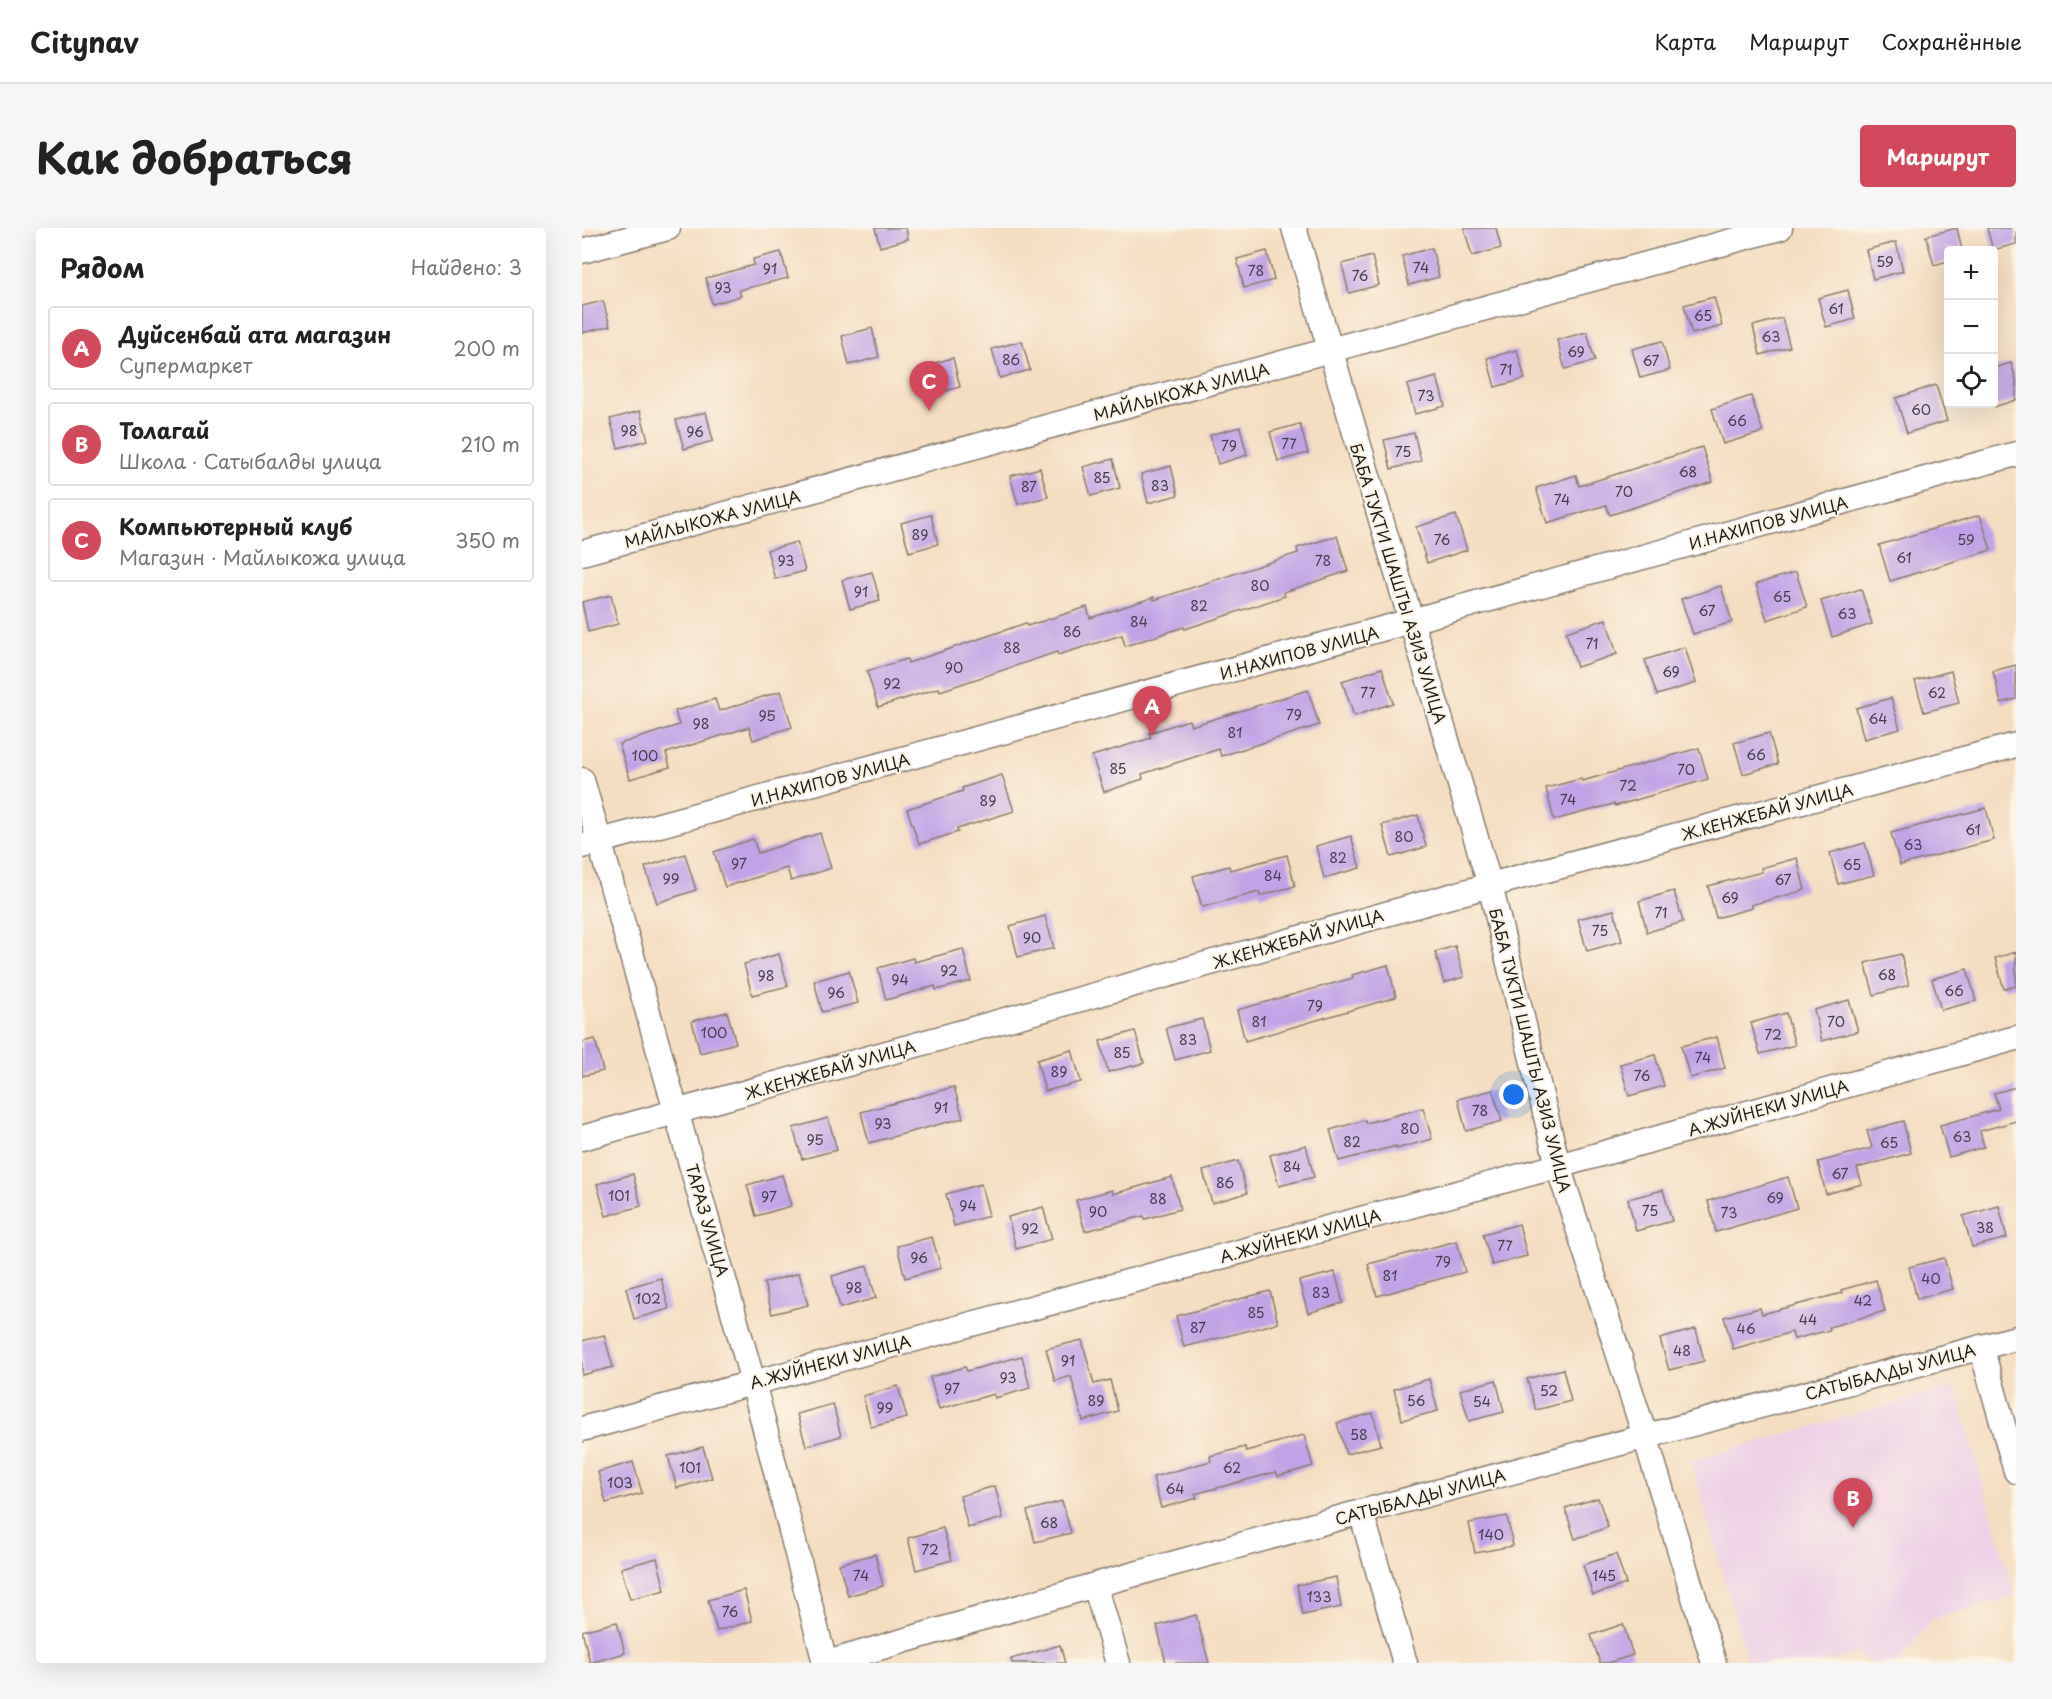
<!DOCTYPE html>
<html lang="ru">
<meta charset="utf-8">
<style>
body{margin:0;font-family:"Playpen Sans",sans-serif;background:#f6f6f6;color:#222}
.controls{position:absolute;right:18px;top:18px;display:grid;overflow:hidden;border-radius:6px;box-shadow:0 6px 24px #0002}
.controls button{width:54px;height:54px;display:grid;place-items:center;padding:0;border:0;border-bottom:2px solid #e0e0e0;background:#fff;color:#222;font:30px sans-serif}
.you{position:absolute;left:932px;top:867px;width:21px;height:21px;margin:-15px;border:4px solid #fff;border-radius:50%;background:#1a73e8;box-shadow:0 0 0 9px #1a73e833}
.badge{display:grid;place-items:center;width:39px;height:39px;border-radius:50%;background:#d1495b;color:#fff;font-size:20px;font-weight:700}
.pin{position:absolute;translate:-50% -50px;filter:drop-shadow(0 2px 3px #0008)}
.pin::after{content:'';position:absolute;top:32px;width:21px;height:18px;background:inherit;clip-path:polygon(0 0,100% 0,50% 100%)}
.list{margin:0;padding:0;list-style:none}
h2{display:flex;justify-content:space-between;align-items:center;height:78px;margin:0;padding:0 24px;font-size:26px}
h2 small{font-size:20px;font-weight:400;color:#767676}
.list li{display:grid;grid-template-columns:39px 1fr auto;gap:18px;align-items:center;box-sizing:border-box;height:84px;margin:0 12px 12px;padding:0 12px;border:2px solid #e0e0e0;border-radius:6px}
.list b{display:block;font-size:22px;white-space:nowrap}
.list p{margin:0;font-size:20px;white-space:nowrap;color:#767676}
.list em{font-size:20px;font-style:normal;color:#767676}
.icon{flex:none;width:33px;height:33px;fill:none;stroke:currentColor;stroke-width:2;stroke-linecap:round;stroke-linejoin:round}
.map{position:relative;flex:none;width:1434px;height:1435px;overflow:hidden;border-radius:6px}
header{display:flex;align-items:center;gap:36px;box-sizing:border-box;height:84px;padding:0 30px;background:#fff;border-bottom:2px solid #e0e0e0}
header strong{font-size:28px}
nav{display:flex;gap:33px;margin-inline-start:auto;font-size:21px}
.intro{display:flex;align-items:center;justify-content:space-between;box-sizing:border-box;height:144px;padding:0 36px}
h1{margin:0;font-size:42px}
.button{padding:15px 27px;border-radius:6px;background:#d1495b;color:#fff;font-size:21px;font-weight:700}
main{display:flex;gap:36px;padding:0 36px}
aside{flex:1;background:#fff;border-radius:6px;box-shadow:0 6px 24px #0002}
.map>svg:first-child{display:block}
</style>
<header>
<strong>Citynav</strong>
<nav><a>Карта</a><a>Маршрут</a><a>Сохранённые</a></nav>
</header>
<div class="intro"><h1>Как добраться</h1><a class="button">Маршрут</a></div>
<main>
<aside>
<h2>Рядом<small>Найдено: 3</small></h2>
<ul class="list">
<li><span class="badge">A</span><div><b>Дуйсенбай ата магазин</b><p>Супермаркет</p></div><em>200 m</em></li>
<li><span class="badge">B</span><div><b>Толагай</b><p>Школа · Сатыбалды улица</p></div><em>210 m</em></li>
<li><span class="badge">C</span><div><b>Компьютерный клуб</b><p>Магазин · Майлыкожа улица</p></div><em>350 m</em></li>
</ul>
</aside>
<div class="map">
<svg width="1434" height="1435" viewBox="0 0 1434 1435">
<rect width="100%" height="100%" fill="#fcf5e5"/>
<filter id="ink" filterUnits="userSpaceOnUse"><feTurbulence type="fractalNoise" baseFrequency=".0167" numOctaves="2"/><feDisplacementMap in="SourceGraphic" scale="12" xChannelSelector="R" yChannelSelector="G"/><feConvolveMatrix kernelMatrix="1 2 1 2 8 2 1 2 1" color-interpolation-filters="sRGB"/></filter>
<filter id="wash" filterUnits="userSpaceOnUse"><feTurbulence type="fractalNoise" baseFrequency=".008" numOctaves="4" result="noise"/><feDisplacementMap in="SourceGraphic" scale="24" xChannelSelector="R" yChannelSelector="G"/><feGaussianBlur stdDeviation="1.35" result="paint"/><feColorMatrix in="noise" values="0 0 0 0 0 0 0 0 0 0 0 0 0 0 0 0 0 1.4 0 .05"/><feComposite in="paint" operator="in"/></filter>
<g filter="url(#wash)">
<rect width="100%" height="100%" fill="#f5ddc0"/>
<polygon fill="#eed0e7" points="1373,1158 1433,1368 1349,1392 1317,1435 1288,1435 1275,1425 1240,1435 1166,1435 1109,1233"/>
<g id="blocks">
<g fill="#c1a2e7">
<polygon points="293,0 324,0 326,11 298,19"/>
<polygon points="882,0 914,0 919,20 890,28"/>
<polygon points="1375,0 1380,22 1366,22 1366,33 1352,37 1344,8"/>
<polygon points="1405,0 1434,0 1434,16 1411,22"/>
<polygon points="1314,14 1321,43 1291,51 1284,22"/>
<polygon points="850,20 857,49 827,57 820,28"/>
<polygon points="685,23 692,52 662,60 655,31"/>
<polygon points="199,24 206,50 157,62 159,68 130,76 124,50 172,37 171,31"/>
<polygon points="790,28 797,57 767,65 760,36"/>
<polygon points="1266,62 1273,91 1244,99 1236,70"/>
<polygon points="1132,69 1140,98 1110,106 1102,77"/>
<polygon points="21,73 28,98 0,105 0,78"/>
<polygon points="1200,90 1208,119 1178,127 1171,98"/>
<polygon points="290,100 297,129 267,137 260,108"/>
<polygon points="1005,104 1013,133 983,141 975,112"/>
<polygon points="440,113 448,142 418,150 410,121"/>
<polygon points="1080,113 1088,142 1058,150 1050,121"/>
<polygon points="935,122 943,151 913,159 905,130"/>
<polygon points="371,130 378,159 349,167 341,138"/>
<polygon points="1429,135 1434,152 1434,172 1412,179 1412,140"/>
<polygon points="855,149 863,178 833,186 825,157"/>
<polygon points="1354,157 1365,193 1325,205 1314,170"/>
<polygon points="1169,168 1181,204 1141,216 1130,181"/>
<polygon points="58,183 66,212 36,220 28,191"/>
<polygon points="124,184 131,213 102,221 94,192"/>
<polygon points="718,196 726,225 696,233 688,204"/>
<polygon points="658,199 665,227 636,236 628,207"/>
<polygon points="832,205 839,233 809,241 802,212"/>
<polygon points="1120,219 1131,254 1028,287 1024,277 965,295 954,260 994,247 997,258"/>
<polygon points="531,231 538,260 509,268 501,239"/>
<polygon points="589,238 596,267 566,275 559,246"/>
<polygon points="458,240 466,269 436,276 428,248"/>
<polygon points="349,287 356,316 327,324 319,295"/>
<polygon points="874,287 885,322 845,335 834,299"/>
<polygon points="1398,287 1409,322 1308,353 1297,317"/>
<polygon points="755,308 766,343 702,364 703,368 603,401 602,399 543,418 540,407 476,427 475,424 358,463 357,460 296,479 285,443 325,431 326,435 444,395 445,398 505,379 508,390 572,369 572,372 716,325 715,320"/>
<polygon points="215,314 223,343 193,351 185,322"/>
<polygon points="290,344 298,373 268,381 260,352"/>
<polygon points="1214,344 1225,379 1185,392 1174,356"/>
<polygon points="1139,358 1150,394 1111,406 1099,371"/>
<polygon points="1279,361 1290,396 1250,409 1239,373"/>
<polygon points="29,367 36,396 6,404 0,374"/>
<polygon points="1024,391 1035,426 995,439 984,404"/>
<polygon points="1103,419 1114,455 1075,467 1063,432"/>
<polygon points="1434,437 1434,471 1419,475 1411,443"/>
<polygon points="800,440 811,475 772,488 760,453"/>
<polygon points="1369,443 1377,475 1342,484 1333,453"/>
<polygon points="726,462 737,497 639,528 637,521 560,546 561,551 522,564 510,528 569,510 567,505 607,492 609,498"/>
<polygon points="199,463 210,499 171,512 167,499 84,525 88,539 48,551 37,516 97,497 93,483 133,471 137,483"/>
<polygon points="1309,470 1318,501 1282,511 1274,480"/>
<polygon points="1187,505 1196,536 1161,546 1152,515"/>
<polygon points="1117,520 1126,551 1033,578 1032,576 972,592 964,560 999,551 1000,553"/>
<polygon points="420,547 432,583 375,601 376,604 337,616 325,581 381,563 380,560"/>
<polygon points="1404,580 1412,612 1318,637 1309,605"/>
<polygon points="836,587 844,619 809,629 800,597"/>
<polygon points="238,605 249,640 209,653 205,640 143,659 132,624 171,611 176,625"/>
<polygon points="769,608 778,640 742,650 734,618"/>
<polygon points="1283,615 1292,647 1256,656 1248,625"/>
<polygon points="103,626 114,662 75,675 63,639"/>
<polygon points="705,627 713,658 678,668 677,664 620,679 611,648 647,638 648,642"/>
<polygon points="1215,630 1223,662 1169,677 1170,680 1134,690 1126,658 1180,644 1179,640"/>
<polygon points="1092,663 1101,694 1065,704 1057,673"/>
<polygon points="1032,682 1040,713 1005,723 996,691"/>
<polygon points="463,688 472,720 436,729 428,698"/>
<polygon points="873,718 882,749 862,755 853,724"/>
<polygon points="381,721 389,753 354,762 353,758 304,772 296,740 331,730 332,734"/>
<polygon points="1434,724 1434,758 1422,761 1413,730"/>
<polygon points="197,726 206,758 170,767 162,736"/>
<polygon points="1319,726 1327,757 1292,767 1283,735"/>
<polygon points="806,737 814,769 663,813 655,782 771,750 770,747"/>
<polygon points="1385,741 1394,773 1359,782 1350,751"/>
<polygon points="267,743 276,775 240,784 232,753"/>
<polygon points="1267,772 1276,803 1240,813 1232,782"/>
<polygon points="145,784 154,815 118,825 110,793"/>
<polygon points="1204,785 1213,817 1178,826 1169,795"/>
<polygon points="620,791 628,822 593,832 584,800"/>
<polygon points="553,803 562,835 526,844 518,813"/>
<polygon points="1135,809 1143,840 1108,850 1099,818"/>
<polygon points="13,811 21,843 0,848 0,814"/>
<polygon points="490,822 499,854 463,863 455,832"/>
<polygon points="1073,827 1082,858 1047,868 1038,836"/>
<polygon points="372,859 381,890 287,915 279,884"/>
<polygon points="1434,859 1434,893 1398,903 1402,919 1367,929 1358,897 1417,881 1412,865"/>
<polygon points="911,862 920,893 884,903 876,871"/>
<polygon points="841,880 850,911 814,921 814,918 757,933 748,902 783,892 784,895"/>
<polygon points="246,890 255,922 220,931 211,900"/>
<polygon points="1321,893 1329,925 1275,940 1280,956 1244,966 1236,934 1290,920 1285,903"/>
<polygon points="724,917 732,949 697,958 688,927"/>
<polygon points="656,933 665,965 630,975 621,943"/>
<polygon points="51,946 59,978 24,988 15,956"/>
<polygon points="200,947 209,978 174,988 165,957"/>
<polygon points="590,949 598,981 563,991 562,988 503,1003 494,972 530,962 531,966"/>
<polygon points="1206,949 1215,980 1134,1004 1126,973"/>
<polygon points="399,956 407,988 372,998 364,966"/>
<polygon points="1081,962 1090,993 1054,1003 1046,971"/>
<polygon points="1417,978 1425,1010 1390,1019 1381,988"/>
<polygon points="461,979 470,1011 434,1021 426,989"/>
<polygon points="937,996 945,1028 910,1037 901,1006"/>
<polygon points="350,1009 359,1040 323,1050 315,1018"/>
<polygon points="875,1013 883,1044 795,1068 786,1036"/>
<polygon points="1362,1030 1371,1061 1335,1071 1327,1039"/>
<polygon points="285,1038 294,1070 258,1080 250,1048"/>
<polygon points="753,1044 761,1075 726,1085 717,1053"/>
<polygon points="217,1045 226,1077 190,1086 182,1055"/>
<polygon points="79,1050 87,1081 52,1091 44,1060"/>
<polygon points="1294,1052 1303,1083 1247,1099 1248,1102 1212,1111 1210,1104 1151,1121 1142,1089 1178,1080 1180,1086 1260,1065 1259,1062"/>
<polygon points="688,1063 696,1095 602,1119 594,1088"/>
<polygon points="1114,1101 1122,1133 1087,1142 1078,1111"/>
<polygon points="22,1107 31,1139 0,1147 0,1113"/>
<polygon points="500,1112 512,1156 528,1152 536,1183 501,1193 489,1148 473,1153 464,1121"/>
<polygon points="440,1128 448,1160 413,1170 412,1166 357,1181 348,1149 383,1139 385,1143"/>
<polygon points="981,1141 989,1173 954,1182 945,1151"/>
<polygon points="847,1151 856,1183 820,1192 812,1161"/>
<polygon points="914,1152 922,1184 887,1193 878,1162"/>
<polygon points="316,1158 325,1190 289,1199 281,1168"/>
<polygon points="251,1176 259,1208 224,1218 215,1186"/>
<polygon points="791,1185 799,1217 764,1226 755,1195"/>
<polygon points="722,1207 731,1238 696,1248 694,1244 613,1266 615,1270 579,1280 571,1249 629,1233 628,1228 663,1219 664,1223"/>
<polygon points="121,1219 130,1250 95,1260 86,1228"/>
<polygon points="51,1234 60,1265 24,1275 16,1244"/>
<polygon points="413,1258 421,1290 386,1300 378,1268"/>
<polygon points="1016,1270 1026,1299 993,1311 983,1280"/>
<polygon points="480,1273 489,1305 453,1314 445,1283"/>
<polygon points="925,1288 931,1318 893,1325 887,1295"/>
<polygon points="361,1300 370,1332 334,1342 326,1310"/>
<polygon points="293,1326 301,1358 266,1368 257,1336"/>
<polygon points="1034,1326 1044,1356 1011,1367 1001,1337"/>
<polygon points="75,1330 83,1362 48,1371 39,1340"/>
<polygon points="754,1349 759,1379 721,1387 715,1357"/>
<polygon points="162,1362 170,1393 135,1403 126,1372"/>
<polygon points="614,1387 627,1435 584,1435 575,1398"/>
<polygon points="35,1394 43,1425 8,1435 0,1403"/>
<polygon points="1041,1396 1051,1427 1026,1435 1018,1435 1009,1407"/>
<polygon points="478,1417 483,1435 430,1435 429,1431"/>
</g>
</g>
</g>
<g filter="url(#ink)">
<use href="#blocks" fill-opacity="0" stroke="#887c6e" stroke-width="1.5"/>
<g fill="none" stroke-linecap="round" stroke-linejoin="round">
<g stroke="#887c6e" stroke-width="27">
<g id="minor">
<polyline points="712,0 908,657 976,938 1063,1208 1132,1435"/>
<polyline points="0,23 86,0"/>
<polyline points="0,325 1198,0"/>
<polyline points="0,552 171,1154 243,1435"/>
<polyline points="0,618 829,393 1434,226"/>
<polyline points="0,910 908,657 1434,517"/>
<polyline points="1399,1119 1434,1243"/>
<polyline points="0,1201 976,938 1434,810"/>
<polyline points="779,1284 823,1435"/>
<polyline points="513,1357 536,1435"/>
<polyline points="245,1435 513,1357 779,1284 1434,1110"/>
</g>
</g>
<use href="#minor" stroke="#fff" stroke-width="24"/>
</g>
</g>
<g text-anchor="middle" dominant-baseline="central" stroke-width="4.5" stroke-linejoin="round" paint-order="stroke">
<g font-size="14" fill="#453e4f">
<text x="1303" y="33">59</text>
<text x="839" y="39">74</text>
<text x="188" y="40">91</text>
<text x="674" y="42">78</text>
<text x="778" y="47">76</text>
<text x="141" y="59">93</text>
<text x="1254" y="80">61</text>
<text x="1121" y="87">65</text>
<text x="1189" y="108">63</text>
<text x="994" y="123">69</text>
<text x="429" y="131">86</text>
<text x="1069" y="132">67</text>
<text x="924" y="141">71</text>
<text x="844" y="167">73</text>
<text x="1339" y="181">60</text>
<text x="1155" y="192">66</text>
<text x="47" y="202">98</text>
<text x="113" y="203">96</text>
<text x="707" y="215">77</text>
<text x="647" y="217">79</text>
<text x="821" y="223">75</text>
<text x="1106" y="243">68</text>
<text x="520" y="249">85</text>
<text x="578" y="257">83</text>
<text x="447" y="258">87</text>
<text x="1042" y="263">70</text>
<text x="980" y="271">74</text>
<text x="338" y="306">89</text>
<text x="860" y="311">76</text>
<text x="1384" y="311">59</text>
<text x="1322" y="329">61</text>
<text x="204" y="332">93</text>
<text x="741" y="332">78</text>
<text x="678" y="357">80</text>
<text x="279" y="363">91</text>
<text x="1200" y="368">65</text>
<text x="617" y="377">82</text>
<text x="1125" y="382">67</text>
<text x="1265" y="385">63</text>
<text x="557" y="393">84</text>
<text x="490" y="403">86</text>
<text x="1010" y="415">71</text>
<text x="430" y="419">88</text>
<text x="372" y="439">90</text>
<text x="1089" y="443">69</text>
<text x="310" y="455">92</text>
<text x="786" y="464">77</text>
<text x="1355" y="464">62</text>
<text x="712" y="486">79</text>
<text x="185" y="487">95</text>
<text x="1296" y="490">64</text>
<text x="119" y="495">98</text>
<text x="653" y="504">81</text>
<text x="1174" y="526">66</text>
<text x="63" y="527">100</text>
<text x="536" y="540">85</text>
<text x="1104" y="541">70</text>
<text x="1046" y="557">72</text>
<text x="986" y="571">74</text>
<text x="406" y="572">89</text>
<text x="1391" y="601">61</text>
<text x="822" y="608">80</text>
<text x="1331" y="616">63</text>
<text x="756" y="629">82</text>
<text x="157" y="635">97</text>
<text x="1270" y="636">65</text>
<text x="691" y="647">84</text>
<text x="89" y="650">99</text>
<text x="1201" y="651">67</text>
<text x="1148" y="669">69</text>
<text x="1079" y="684">71</text>
<text x="1018" y="702">75</text>
<text x="450" y="709">90</text>
<text x="367" y="742">92</text>
<text x="1305" y="746">68</text>
<text x="184" y="747">98</text>
<text x="318" y="751">94</text>
<text x="1372" y="762">66</text>
<text x="254" y="764">96</text>
<text x="733" y="777">79</text>
<text x="677" y="793">81</text>
<text x="1254" y="793">70</text>
<text x="132" y="804">100</text>
<text x="1191" y="806">72</text>
<text x="606" y="811">83</text>
<text x="540" y="824">85</text>
<text x="1121" y="829">74</text>
<text x="477" y="843">89</text>
<text x="1060" y="847">76</text>
<text x="359" y="879">91</text>
<text x="898" y="882">78</text>
<text x="301" y="895">93</text>
<text x="828" y="900">80</text>
<text x="1380" y="908">63</text>
<text x="233" y="911">95</text>
<text x="770" y="913">82</text>
<text x="1307" y="914">65</text>
<text x="710" y="938">84</text>
<text x="1258" y="945">67</text>
<text x="643" y="954">86</text>
<text x="37" y="967">101</text>
<text x="187" y="968">97</text>
<text x="1193" y="969">69</text>
<text x="576" y="970">88</text>
<text x="386" y="977">94</text>
<text x="1068" y="982">75</text>
<text x="516" y="983">90</text>
<text x="1147" y="984">73</text>
<text x="1403" y="999">38</text>
<text x="448" y="1000">92</text>
<text x="923" y="1017">77</text>
<text x="337" y="1029">96</text>
<text x="861" y="1033">79</text>
<text x="808" y="1047">81</text>
<text x="1349" y="1050">40</text>
<text x="272" y="1059">98</text>
<text x="739" y="1064">83</text>
<text x="66" y="1070">102</text>
<text x="1281" y="1072">42</text>
<text x="674" y="1084">85</text>
<text x="1226" y="1091">44</text>
<text x="616" y="1099">87</text>
<text x="1164" y="1100">46</text>
<text x="1100" y="1122">48</text>
<text x="486" y="1132">91</text>
<text x="426" y="1149">93</text>
<text x="370" y="1160">97</text>
<text x="967" y="1162">52</text>
<text x="514" y="1172">89</text>
<text x="834" y="1172">56</text>
<text x="900" y="1173">54</text>
<text x="303" y="1179">99</text>
<text x="777" y="1206">58</text>
<text x="108" y="1239">101</text>
<text x="650" y="1239">62</text>
<text x="38" y="1254">103</text>
<text x="593" y="1260">64</text>
<text x="467" y="1294">68</text>
<text x="909" y="1306">140</text>
<text x="348" y="1321">72</text>
<text x="279" y="1347">74</text>
<text x="1022" y="1347">145</text>
<text x="737" y="1368">133</text>
<text x="148" y="1383">76</text>
</g>
<g font-size="16" fill="#1c1c1c" stroke="#fcf5e5">
<text transform="translate(599 163) rotate(-15)">МАЙЛЫКОЖА УЛИЦА</text>
<text transform="translate(130 290) rotate(-15)">МАЙЛЫКОЖА УЛИЦА</text>
<text transform="translate(1186 294) rotate(-15)">И.НАХИПОВ УЛИЦА</text>
<text transform="translate(817 355) rotate(73)">БАБА ТУКТИ ШАШТЫ АЗИЗ УЛИЦА</text>
<text transform="translate(717 424) rotate(-15)">И.НАХИПОВ УЛИЦА</text>
<text transform="translate(248 551) rotate(-15)">И.НАХИПОВ УЛИЦА</text>
<text transform="translate(1185 583) rotate(-15)">Ж.КЕНЖЕБАЙ УЛИЦА</text>
<text transform="translate(716 710) rotate(-16)">Ж.КЕНЖЕБАЙ УЛИЦА</text>
<text transform="translate(949 822) rotate(76)">БАБА ТУКТИ ШАШТЫ АЗИЗ УЛИЦА</text>
<text transform="translate(248 841) rotate(-16)">Ж.КЕНЖЕБАЙ УЛИЦА</text>
<text transform="translate(1186 879) rotate(-16)">А.ЖУЙНЕКИ УЛИЦА</text>
<text transform="translate(126 992) rotate(74)">ТАРАЗ УЛИЦА</text>
<text transform="translate(718 1007) rotate(-15)">А.ЖУЙНЕКИ УЛИЦА</text>
<text transform="translate(248 1133) rotate(-15)">А.ЖУЙНЕКИ УЛИЦА</text>
<text transform="translate(1308 1143) rotate(-15)">САТЫБАЛДЫ УЛИЦА</text>
<text transform="translate(838 1268) rotate(-15)">САТЫБАЛДЫ УЛИЦА</text>
</g>
</g>
</svg>
<div class="controls">
<button>+</button>
<button>−</button>
<button><svg class="icon" aria-label="locate" viewBox="0 0 24 24"><circle cx="12" cy="12" r="6"/><path d="M12 2v4M12 18v4M2 12h4M18 12h4"/></svg></button>
</div>
<div class="you"></div>
<div class="pin badge" style="left:570px;top:508px">A</div>
<div class="pin badge" style="left:1271px;top:1300px">B</div>
<div class="pin badge" style="left:347px;top:183px">C</div>
</div>
</main>
